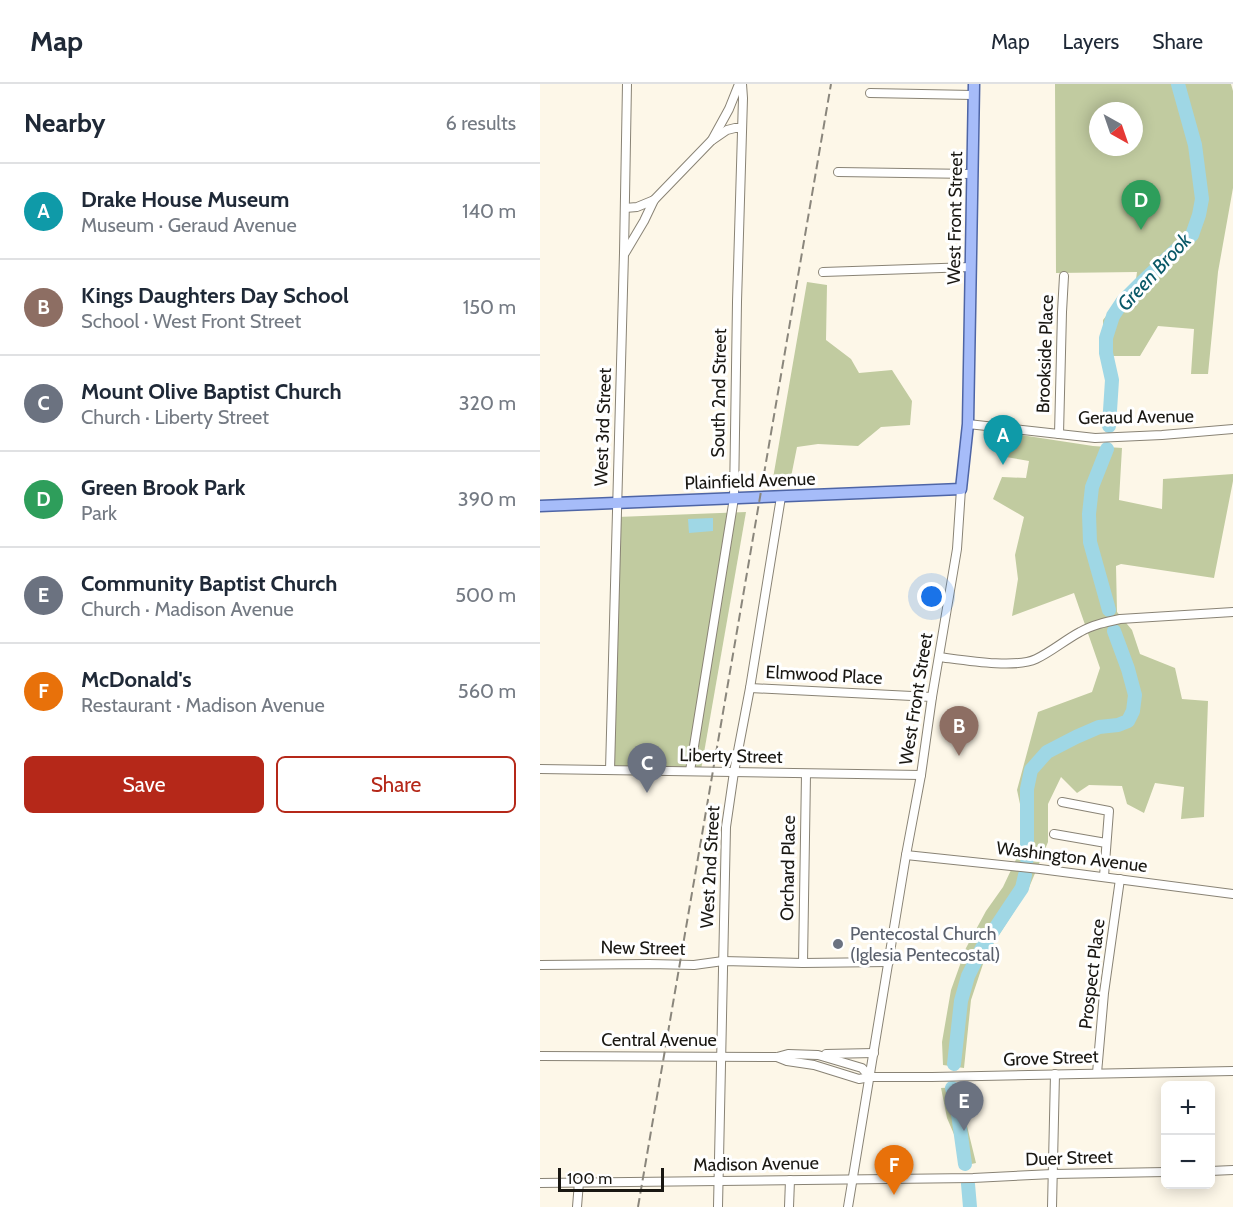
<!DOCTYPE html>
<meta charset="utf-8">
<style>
body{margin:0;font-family:Cabin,sans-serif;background:#f2f2f3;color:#1f2937}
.controls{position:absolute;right:18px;bottom:18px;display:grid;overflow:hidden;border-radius:9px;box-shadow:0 3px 15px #0003}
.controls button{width:54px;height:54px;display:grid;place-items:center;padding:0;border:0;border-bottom:2px solid #e0e1e3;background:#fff;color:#1f2937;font:30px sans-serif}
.compass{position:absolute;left:549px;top:18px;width:54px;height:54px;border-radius:50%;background:#fff;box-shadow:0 3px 15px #0003;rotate:140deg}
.scale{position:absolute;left:18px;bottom:15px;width:106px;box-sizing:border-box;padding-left:6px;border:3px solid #191712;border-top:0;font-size:16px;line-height:21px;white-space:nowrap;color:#191712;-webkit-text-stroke:4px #fff;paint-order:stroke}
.you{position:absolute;left:392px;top:513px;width:21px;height:21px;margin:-15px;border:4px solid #fff;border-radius:50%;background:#1a73e8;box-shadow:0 0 0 9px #1a73e833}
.badge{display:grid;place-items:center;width:39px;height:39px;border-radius:50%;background:#b52819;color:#fff;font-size:20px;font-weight:700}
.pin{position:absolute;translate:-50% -50px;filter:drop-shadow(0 2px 3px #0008)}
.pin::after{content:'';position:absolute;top:32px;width:21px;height:18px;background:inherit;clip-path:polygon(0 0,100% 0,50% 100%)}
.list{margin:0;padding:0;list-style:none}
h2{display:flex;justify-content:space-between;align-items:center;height:78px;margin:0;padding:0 24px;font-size:26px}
h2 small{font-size:20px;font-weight:400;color:#747a83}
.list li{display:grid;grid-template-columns:39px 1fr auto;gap:18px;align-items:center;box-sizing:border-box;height:96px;padding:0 24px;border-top:2px solid #e0e1e3}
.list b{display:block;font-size:22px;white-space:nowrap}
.list p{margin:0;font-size:20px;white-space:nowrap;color:#747a83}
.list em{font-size:20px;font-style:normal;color:#747a83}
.actions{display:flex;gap:12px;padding:18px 24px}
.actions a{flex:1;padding:14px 0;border:2px solid #b52819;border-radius:9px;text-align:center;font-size:21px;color:#b52819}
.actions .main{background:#b52819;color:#fff}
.map{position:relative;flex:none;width:693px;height:1123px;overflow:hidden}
header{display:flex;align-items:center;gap:36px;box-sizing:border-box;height:84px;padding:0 30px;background:#fff;border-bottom:2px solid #e0e1e3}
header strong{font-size:28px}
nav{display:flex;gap:33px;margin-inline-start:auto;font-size:21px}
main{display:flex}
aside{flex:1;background:#fff}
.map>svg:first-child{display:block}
</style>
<header>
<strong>Map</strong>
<nav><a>Map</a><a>Layers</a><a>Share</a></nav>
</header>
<main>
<aside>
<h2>Nearby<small>6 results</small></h2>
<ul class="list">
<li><span class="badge" style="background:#0f9aa8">A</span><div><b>Drake House Museum</b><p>Museum · Geraud Avenue</p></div><em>140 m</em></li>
<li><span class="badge" style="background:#8d6e63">B</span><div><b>Kings Daughters Day School</b><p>School · West Front Street</p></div><em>150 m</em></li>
<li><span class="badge" style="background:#6b7280">C</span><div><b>Mount Olive Baptist Church</b><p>Church · Liberty Street</p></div><em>320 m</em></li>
<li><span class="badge" style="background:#2e9e5b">D</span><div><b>Green Brook Park</b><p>Park</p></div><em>390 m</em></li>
<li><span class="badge" style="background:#6b7280">E</span><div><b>Community Baptist Church</b><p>Church · Madison Avenue</p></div><em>500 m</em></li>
<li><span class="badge" style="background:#e8710a">F</span><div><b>McDonald's</b><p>Restaurant · Madison Avenue</p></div><em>560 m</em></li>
</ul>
<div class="actions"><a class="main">Save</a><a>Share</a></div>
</aside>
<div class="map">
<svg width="693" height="1123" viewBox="0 0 693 1123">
<rect width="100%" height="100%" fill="#fdf7e8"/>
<g fill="#c1cba0" fill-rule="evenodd">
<path d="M515 0H691L693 7V104L678 188 668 290H651L654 245 618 242 600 272H563V236L596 195 597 188 516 189ZM558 27H594V63H558Z"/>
<polygon points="267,198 287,201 286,256 311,275 319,289 352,286 372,317 370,341 341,343 318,362 278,360 257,363 249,403 232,400"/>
<polygon points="462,348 553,362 582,364 579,416 622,425 623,395 693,390 693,397 674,494 581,480 576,482 577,528 592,546 600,570 635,584 642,615 668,617 664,733 641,735 644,703 615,699 604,729 587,720 582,702 549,701 537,709 521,693 508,720 508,758 488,806 446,871 431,916 424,984 403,981 402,958 411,906 426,864 446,827 463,803 479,769 482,754 480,720 477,706 498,628 552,608 560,584 534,509 472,532 478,495 475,471 484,433 453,415 462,393 486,394 489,377 460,372"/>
<polygon points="206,428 161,686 72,684 77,433"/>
<polygon points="421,1003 427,1042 436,1079 422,1082 419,1062 407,1034 401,1004"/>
</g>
<polygon fill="#9fd7e5" points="173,434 173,447 149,449 148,435"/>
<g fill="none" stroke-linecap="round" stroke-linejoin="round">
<g stroke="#9fd7e5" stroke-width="14">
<polyline points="569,342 572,296 566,269 566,254 573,232 583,217 601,199 652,151 659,131 662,115 655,61 638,0"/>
<polyline points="567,365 552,403 549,430 550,458 569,526"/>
<polyline points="487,775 487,705 491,686 507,668 536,653 559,643 578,641 588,637 593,627 595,611 588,585 574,547"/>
<polyline points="414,980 421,917 428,892 442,864 482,804 485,791"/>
<polyline points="412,1004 418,1030 425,1080"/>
<polyline points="428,1100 430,1123"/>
</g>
<g stroke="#898375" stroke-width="10">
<g id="minor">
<polyline points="330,9 433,11"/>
<polyline points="172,56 189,25 199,0"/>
<polyline points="298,88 432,90"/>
<polyline points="85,124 97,123 114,116"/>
<polyline points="85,169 104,137 114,116 171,57 187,46 195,44 202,44"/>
<polyline points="283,188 431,183"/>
<polyline points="428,340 555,354 622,351 693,345"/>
<polyline points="519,350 522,228 524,192"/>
<path d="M399 573C423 576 475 585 496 575 511 568 525 556 540 548 552 541 566 538 580 535L693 528"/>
<polyline points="210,604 392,613"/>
<polyline points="0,685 381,691"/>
<polyline points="70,686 84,169 87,0"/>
<polyline points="150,687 194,414 197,218 203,14 202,0"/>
<polyline points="522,718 569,727 564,792"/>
<polyline points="514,750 566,759"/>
<polyline points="366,771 500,785 693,810"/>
<polyline points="263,879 266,690"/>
<polyline points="0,881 109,880 154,881 183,877 263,879 349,878"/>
<polyline points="286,970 334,969"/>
<polyline points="0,972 237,973 248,970 278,971 322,984 330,993"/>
<polyline points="237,973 247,977 274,981 319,995 330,993 392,993 693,987"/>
<polyline points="557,989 564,909 580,795"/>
<polyline points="670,1087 693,1086"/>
<polyline points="0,1099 433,1094 513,1090 626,1088"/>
<polyline points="37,1123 39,1098"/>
<polyline points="178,1123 186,743 194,688 210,604 241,413"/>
<polyline points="249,1123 250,1096"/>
<polyline points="308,1123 366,771 381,691 392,613 417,465 421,405"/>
<polyline points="512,1123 515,990"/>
</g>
</g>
<g stroke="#4e65a6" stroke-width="13">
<polyline id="major" points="0,422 421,405 428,340 434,0"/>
</g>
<use href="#minor" stroke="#fff" stroke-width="8"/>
<use href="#major" stroke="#a6bcf9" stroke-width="10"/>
<polyline stroke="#8a867c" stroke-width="2" stroke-dasharray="9 4.5" stroke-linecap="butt" points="98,1123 291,0"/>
</g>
<circle fill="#6b7280" stroke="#fff" stroke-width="2" cx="298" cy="860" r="6"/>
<g text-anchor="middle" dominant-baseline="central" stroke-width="6" stroke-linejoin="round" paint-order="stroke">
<g font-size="18" fill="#191712" stroke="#fff">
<text transform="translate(415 134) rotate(-89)">West Front Street</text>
<text transform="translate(505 270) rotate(-88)">Brookside Place</text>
<text transform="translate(179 309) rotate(-89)">South 2nd Street</text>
<text transform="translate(596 333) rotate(-1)">Geraud Avenue</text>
<text transform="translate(63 343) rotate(-88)">West 3rd Street</text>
<text transform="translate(210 397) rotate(-2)">Plainfield Avenue</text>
<text transform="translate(284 591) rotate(3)">Elmwood Place</text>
<text transform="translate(376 615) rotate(-81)">West Front Street</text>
<text transform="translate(191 672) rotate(1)">Liberty Street</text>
<text transform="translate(532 773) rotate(7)">Washington Avenue</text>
<text transform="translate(170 783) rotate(-87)">West 2nd Street</text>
<text transform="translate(248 784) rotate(-89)">Orchard Place</text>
<text transform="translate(103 864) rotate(1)">New Street</text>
<text transform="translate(552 890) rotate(-83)">Prospect Place</text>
<text x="119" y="956">Central Avenue</text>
<text transform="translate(511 974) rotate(-2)">Grove Street</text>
<text transform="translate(529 1074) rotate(-2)">Duer Street</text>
<text transform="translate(216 1080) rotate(-1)">Madison Avenue</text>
</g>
<g font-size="18" fill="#5b616d" stroke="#fff" text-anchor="start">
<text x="310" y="850">Pentecostal Church<tspan x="310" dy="21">(Iglesia Pentecostal)</tspan></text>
</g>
<g font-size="20" font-style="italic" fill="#085867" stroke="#fff">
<text transform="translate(614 188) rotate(-47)">Green Brook</text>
</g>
</g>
</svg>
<div class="controls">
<button>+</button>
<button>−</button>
</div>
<svg class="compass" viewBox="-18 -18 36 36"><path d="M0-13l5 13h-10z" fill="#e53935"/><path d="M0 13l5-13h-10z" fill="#747a83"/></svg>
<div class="scale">100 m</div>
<div class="you"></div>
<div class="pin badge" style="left:463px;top:381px;background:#0f9aa8">A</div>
<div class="pin badge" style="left:419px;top:672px;background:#8d6e63">B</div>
<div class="pin badge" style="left:107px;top:709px;background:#6b7280">C</div>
<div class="pin badge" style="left:601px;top:146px;background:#2e9e5b">D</div>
<div class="pin badge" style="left:424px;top:1047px;background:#6b7280">E</div>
<div class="pin badge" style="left:354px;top:1111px;background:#e8710a">F</div>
</div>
</main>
